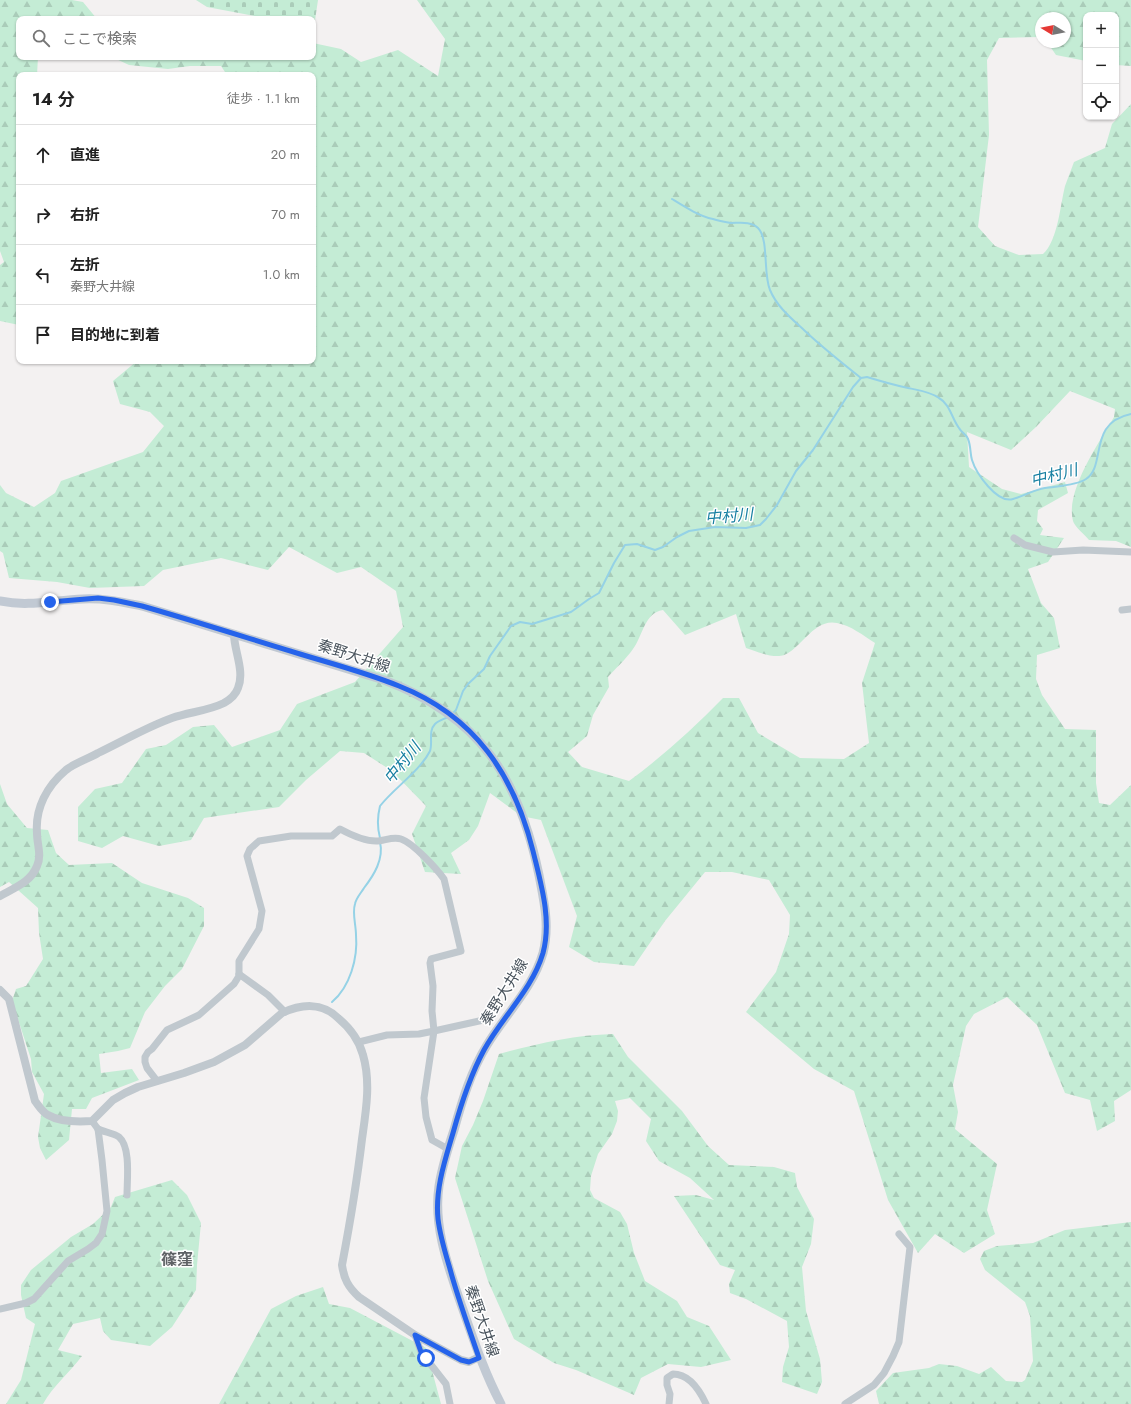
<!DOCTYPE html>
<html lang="ja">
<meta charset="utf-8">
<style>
body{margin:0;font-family:Jost,"Noto Sans JP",sans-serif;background:#f2f2f2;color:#222}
.controls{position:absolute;right:12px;top:12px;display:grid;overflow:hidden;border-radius:8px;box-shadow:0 1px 3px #0004}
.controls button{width:36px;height:36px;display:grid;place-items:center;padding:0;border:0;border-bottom:1px solid #e0e0e0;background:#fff;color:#222;font:20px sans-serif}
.compass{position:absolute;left:1035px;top:12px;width:36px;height:36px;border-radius:50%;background:#fff;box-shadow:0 1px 3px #0004;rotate:280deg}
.stop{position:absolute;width:12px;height:12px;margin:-9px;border:3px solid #2563eb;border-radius:50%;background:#fff}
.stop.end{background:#2563eb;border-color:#fff;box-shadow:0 1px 4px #0008}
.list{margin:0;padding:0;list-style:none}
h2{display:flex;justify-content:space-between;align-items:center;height:52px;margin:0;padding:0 16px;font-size:17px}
h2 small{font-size:13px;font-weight:400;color:#767676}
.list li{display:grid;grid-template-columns:26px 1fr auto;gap:12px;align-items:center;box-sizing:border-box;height:60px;padding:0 16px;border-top:1px solid #e0e0e0}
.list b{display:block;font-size:15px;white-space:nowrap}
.list p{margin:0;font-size:13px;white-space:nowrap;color:#767676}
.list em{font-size:13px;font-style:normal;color:#767676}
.icon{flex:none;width:22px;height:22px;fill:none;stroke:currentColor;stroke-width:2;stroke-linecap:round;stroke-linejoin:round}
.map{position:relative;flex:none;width:1131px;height:1404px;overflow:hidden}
.search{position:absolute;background:#fff;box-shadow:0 1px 3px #0004;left:16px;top:16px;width:300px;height:44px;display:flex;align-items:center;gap:10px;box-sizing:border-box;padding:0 14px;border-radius:8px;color:#767676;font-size:15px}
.panel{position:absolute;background:#fff;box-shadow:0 1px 3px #0004;left:16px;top:72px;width:300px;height:292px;border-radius:8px}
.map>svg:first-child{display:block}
</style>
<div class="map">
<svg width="1131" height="1404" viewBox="0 0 1131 1404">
<defs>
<pattern id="forest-firs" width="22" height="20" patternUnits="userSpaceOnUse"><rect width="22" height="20" fill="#c4ecd5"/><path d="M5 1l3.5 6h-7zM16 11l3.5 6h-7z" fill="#aaccb9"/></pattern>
<pattern id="cemetery-stones" width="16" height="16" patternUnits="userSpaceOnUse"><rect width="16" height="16" fill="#c4ecd5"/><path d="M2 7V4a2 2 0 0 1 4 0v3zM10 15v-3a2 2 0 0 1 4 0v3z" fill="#aaccb9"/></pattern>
</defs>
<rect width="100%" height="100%" fill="#f3f1f1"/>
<g fill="url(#forest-firs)" fill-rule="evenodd">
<polygon points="0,0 72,0 83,2 97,19 19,19 19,57 38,57 37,75 19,75 19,325 0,321 0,265 4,262 0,251"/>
<path d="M417 0H1131V66L1116 65V15H1086V61L1056 55 1047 42H1065V18H1041V37L999 38 987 60 989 135 978 227 995 246 1019 255 1043 254C1058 240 1060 206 1065 186 1068 178 1071 170 1074 162L1105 148 1112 124 1131 104V547L1116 541 1089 540C1086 536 1074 526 1073 521 1065 491 1099 443 1114 417L1115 409 1070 391 1036 427 1011 450 967 432 969 467 1002 489 1021 494 1065 482 1068 493 1038 510 1037 521 1043 529 1040 535 1064 538 1048 562 1028 569 1041 603 1054 618 1060 648 1037 655 1036 679 1042 695 1065 729 1096 730V783L1099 803 1110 805 1131 785V1090L1114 1101 1115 1121 1097 1131 1090 1100 1065 1093 1037 1025 1007 997 974 1014 966 1026 953 1085 958 1112 955 1129 997 1164 987 1210 995 1234 964 1253 935 1234 918 1253 888 1200 854 1091 814 1069 746 1012 776 972 789 934 790 915 769 880 732 872H705L665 921 634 966 594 962 569 947 577 916 541 820 521 816 490 793 478 826 469 840 451 853 461 874 425 872 412 834 426 806 392 771 364 753 340 751 306 780 279 807 204 818 191 840 159 846 123 836 102 848 78 841V807L95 789 122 783 146 749 166 745 193 727 214 725 232 747 280 730 297 704 355 682 403 627 396 591 361 567 337 573 289 547 268 570 221 558 163 570 144 586 90 588 57 582 9 578 3 553 0 551V485L6 493 34 507 55 493 61 481 143 452 164 426 150 412 120 404 113 381 137 361H313V75H227L221 66H190L168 69 129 65 112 57H313V43L341 49 361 62 398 50 438 76 445 39ZM663 610 685 635 736 614 746 648C755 651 774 659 784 655 801 649 814 618 837 623 850 625 864 636 875 643L862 683 869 743 844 759 800 758 758 733 739 698H723C694 728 663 756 629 781L582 767 568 752 587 736 593 715 609 687 608 677C616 668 626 659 633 649 643 636 644 613 663 610Z"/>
<polygon points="0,784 7,804 27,828 48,830 56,853 69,865 112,863 142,883 188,898 204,908 204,926 182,969 165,986 145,1012 130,1048 118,1051 99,1054 101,1073 132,1069 139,1080 92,1098 86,1109 72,1109 69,1140 46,1160 40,1148 38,1137 44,1094 32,1072 31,1059 12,1001 16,989 26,986 43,959 39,933 38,908 9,882 0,887"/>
<path d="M613 1034 628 1057 682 1111 708 1146 729 1165 774 1167 795 1173 797 1187 814 1219 811 1244 802 1267 806 1311 820 1359 822 1382 817 1394 782 1382 783 1367 789 1347 787 1321 746 1299 730 1293 729 1284 735 1270 720 1265 674 1196 696 1195 714 1200 690 1178 659 1161 646 1141 651 1119 630 1098 615 1101 618 1111 617 1121 612 1134 598 1154 591 1176 590 1190 594 1198 620 1212 627 1224 634 1253 645 1281 677 1301 687 1317 709 1326 731 1360 701 1367 668 1364 641 1378 634 1395 576 1370 554 1363 514 1339 488 1281 455 1178 462 1146 473 1125 483 1101 499 1054C536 1044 574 1035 613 1034Z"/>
<path d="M172 1180 187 1195 201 1223 197 1265 196 1290 172 1327 150 1346 111 1340 103 1331 100 1318 73 1324 58 1350 82 1356C69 1373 53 1386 43 1404H6L21 1380 35 1324 26 1318 21 1295V1285L31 1270 71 1237 93 1224 111 1207 115 1197Z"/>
<polygon points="1131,1222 1131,1404 879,1404 876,1391 893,1373 929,1368 939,1364 957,1366 979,1374 991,1367 1006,1381 1022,1382 1025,1380 1033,1361 1030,1316 1025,1302 985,1270 980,1259 984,1251 997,1246 1033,1243 1065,1230"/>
<polygon points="323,1287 329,1304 350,1308 426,1348 441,1404 219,1404 271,1309 296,1296"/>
</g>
<polygon fill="url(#cemetery-stones)" points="196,0 318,0 314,27 313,19 271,19 207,7"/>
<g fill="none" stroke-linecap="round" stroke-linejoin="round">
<g stroke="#95d2e6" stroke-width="2">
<path d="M672 199C685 207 699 216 713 219 719 221 725 222 731 223 740 223 751 221 758 228 769 239 763 274 770 290 777 307 792 319 805 331 823 348 842 363 861 378"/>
<path d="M453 713 456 710 463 691 468 684 484 669 490 656 511 626 520 622 532 624 571 612 589 599 599 593 614 563 625 545 637 544 655 550 663 547 677 537 689 531 715 527 746 528 760 525 766 519 777 505 796 471 813 450 853 387 861 378 867 377C880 381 894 385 908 388 918 390 931 392 939 398 950 404 952 419 959 428 961 432 967 435 968 439 971 446 970 454 972 460 976 473 997 504 1013 499 1024 496 1033 490 1045 488 1056 486 1076 486 1086 479 1107 465 1087 423 1131 414"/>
<path d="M380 838C377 827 377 818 380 806 394 788 420 771 430 751 433 743 428 731 435 724 438 721 444 719 448 717"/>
<path d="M332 1002C350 987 358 958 356 935 356 925 352 913 355 904 356 898 361 893 364 888 374 875 384 859 380 842"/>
</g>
<g stroke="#c0c8ce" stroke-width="7">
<polyline points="1014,538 1025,545 1053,552 1083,550 1131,552"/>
<polyline points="1122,610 1131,609"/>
<polyline points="239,974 268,995 285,1012"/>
<polyline points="359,1042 387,1035 419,1034 434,1031 488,1019"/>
<path d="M157 1081 147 1068 145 1062V1057L148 1052 152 1049 167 1030 199 1015 234 984 239 976V961L259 929 262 911 247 856 250 849 259 841 291 836H332L340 829C351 835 364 841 376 841 384 841 393 836 401 839 413 843 437 869 444 879L461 951 431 959 430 963 433 986 432 1011 434 1031 424 1098 426 1117 432 1140 448 1149"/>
<path d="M98 1129C104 1132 114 1133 119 1137 131 1147 127 1180 127 1195"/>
<polyline points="0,1309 26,1303 34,1299 68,1261 88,1249 96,1243 102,1234 107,1211 102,1160 98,1129 92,1121"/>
<polyline points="415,1335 421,1352 446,1384 450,1404"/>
<path d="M669 1404 670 1394 667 1385V1378L673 1374C689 1374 700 1391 706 1404"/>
<polyline points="845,1404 874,1385 884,1373 893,1356 899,1342 910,1247 899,1234"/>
</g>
<g stroke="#c0c8ce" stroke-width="8">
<path d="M0 896C14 888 31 882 37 866 42 855 37 845 37 833 35 808 47 786 66 770 75 763 88 759 98 753 123 741 147 727 172 718 189 712 208 711 224 703 231 699 236 694 238 688 245 671 234 651 234 634"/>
<path d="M0 990 9 999 35 1101C39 1106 42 1112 48 1115 60 1122 78 1122 92 1121L113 1100 125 1093 138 1087 184 1073 214 1062 245 1045 282 1013C301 1004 322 1002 338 1018 350 1028 359 1040 363 1055 371 1082 366 1111 362 1139 357 1181 350 1223 342 1265 344 1279 348 1287 359 1297L415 1335 461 1360 469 1362 479 1357"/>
</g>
<path stroke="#c1c9d3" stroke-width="9" d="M0 601C29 607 54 600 83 599 104 598 122 602 142 606L384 680C480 716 519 778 539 875 544 901 550 926 543 953 533 988 505 1015 487 1045 471 1071 462 1101 454 1130 448 1148 442 1167 439 1186 433 1226 448 1266 461 1304 473 1338 484 1372 501 1404"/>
</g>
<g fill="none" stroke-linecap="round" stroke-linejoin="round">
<path stroke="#2563eb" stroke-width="5" d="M50 602 98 598 114 600 142 606C195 621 247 638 300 654 333 664 367 673 399 686 475 716 514 775 533 851 541 884 552 920 543 953 532 990 502 1017 484 1050 470 1076 461 1104 453 1133 445 1160 435 1189 438 1219 440 1236 445 1252 450 1269 458 1299 469 1328 479 1358L469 1362 461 1360 415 1335 421 1352 426 1358"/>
</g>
<g text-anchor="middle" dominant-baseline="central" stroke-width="3" stroke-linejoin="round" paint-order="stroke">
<g font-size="15" fill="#4a545d" stroke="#fff">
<text transform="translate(354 656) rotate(18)">秦野大井線</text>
<text transform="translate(504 992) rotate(-58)">秦野大井線</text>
<text transform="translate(482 1321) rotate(71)">秦野大井線</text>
</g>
<g font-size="16" font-style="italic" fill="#1880a2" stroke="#fff">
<text transform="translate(1054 475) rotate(-14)">中村川</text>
<text transform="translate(729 516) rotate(-5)">中村川</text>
<text transform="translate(402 763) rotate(-51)">中村川</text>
</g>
<g font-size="16" font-weight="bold" fill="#5e6165" stroke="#fff">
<text x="177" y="1259">篠窪</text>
</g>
</g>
</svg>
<div class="controls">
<button>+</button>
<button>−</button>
<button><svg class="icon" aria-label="locate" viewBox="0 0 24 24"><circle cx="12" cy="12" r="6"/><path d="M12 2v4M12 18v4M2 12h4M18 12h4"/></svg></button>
</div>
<svg class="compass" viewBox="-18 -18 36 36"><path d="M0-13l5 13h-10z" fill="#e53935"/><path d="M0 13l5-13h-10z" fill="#767676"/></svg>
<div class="stop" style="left:426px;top:1358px"></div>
<div class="stop end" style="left:50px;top:602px"></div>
<div class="search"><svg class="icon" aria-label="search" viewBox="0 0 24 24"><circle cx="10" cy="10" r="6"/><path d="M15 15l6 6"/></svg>ここで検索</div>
<section class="panel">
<h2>14 分<small>徒歩 · 1.1 km</small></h2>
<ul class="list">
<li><svg class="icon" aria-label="ahead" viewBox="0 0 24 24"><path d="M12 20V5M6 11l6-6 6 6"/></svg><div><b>直進</b></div><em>20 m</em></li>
<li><svg class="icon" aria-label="right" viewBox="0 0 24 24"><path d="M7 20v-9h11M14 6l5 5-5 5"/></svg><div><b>右折</b></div><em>70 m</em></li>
<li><svg class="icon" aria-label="left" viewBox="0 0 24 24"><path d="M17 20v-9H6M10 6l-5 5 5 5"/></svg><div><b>左折</b><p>秦野大井線</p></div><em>1.0 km</em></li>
<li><svg class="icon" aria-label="arrive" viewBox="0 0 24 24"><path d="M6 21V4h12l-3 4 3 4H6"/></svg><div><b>目的地に到着</b></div></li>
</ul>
</section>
</div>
